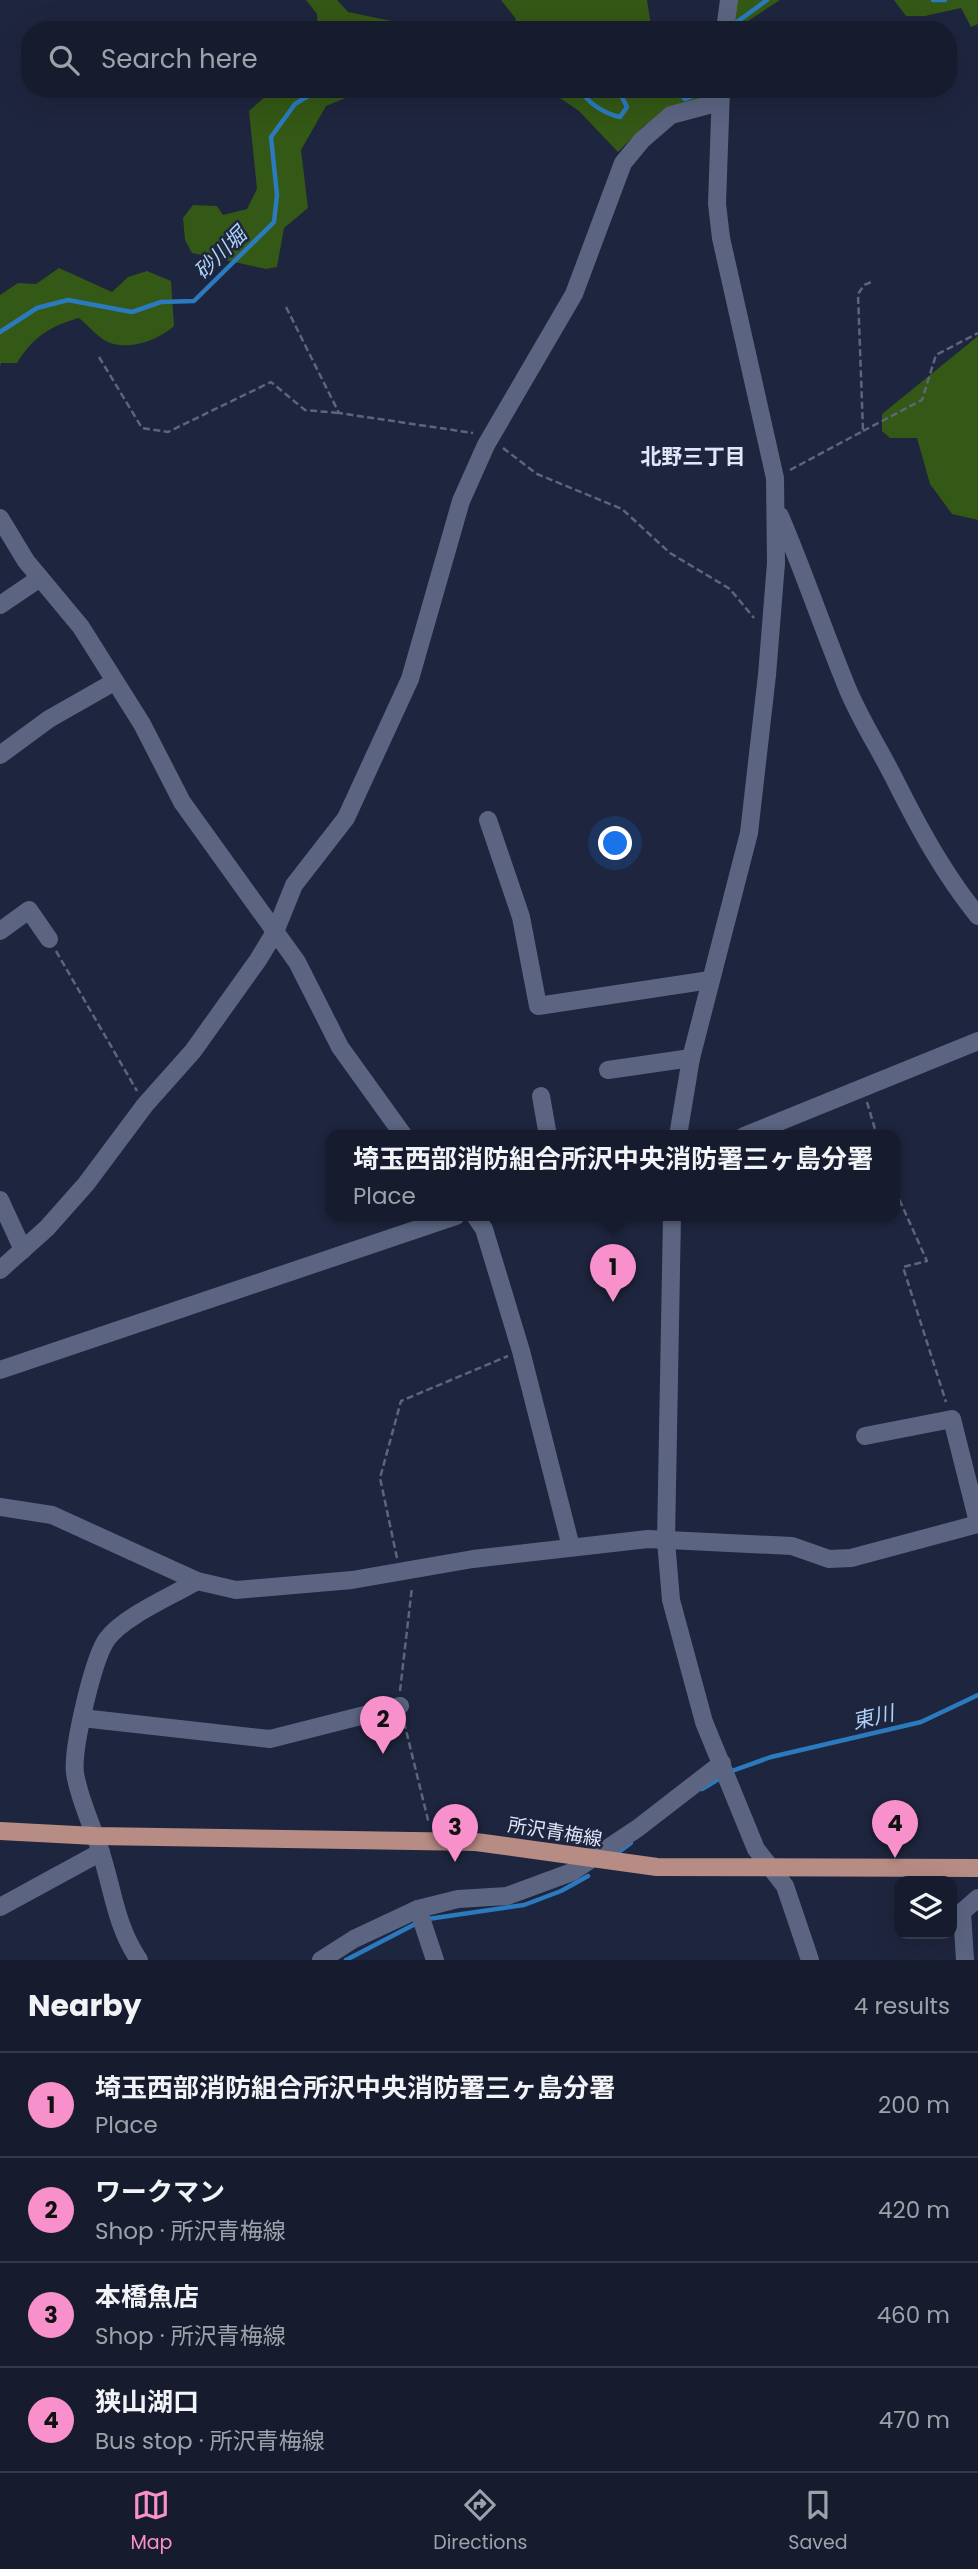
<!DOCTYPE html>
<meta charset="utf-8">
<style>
body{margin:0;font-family:Poppins,"Noto Sans JP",sans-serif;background:#23293a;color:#f1f3f6}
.controls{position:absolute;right:21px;bottom:21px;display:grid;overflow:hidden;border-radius:14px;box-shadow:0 7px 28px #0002}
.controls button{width:63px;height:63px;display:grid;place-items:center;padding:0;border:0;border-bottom:2px solid #353a4a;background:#161c2e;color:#f1f3f6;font:35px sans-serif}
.you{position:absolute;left:616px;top:844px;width:24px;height:24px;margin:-18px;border:5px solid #fff;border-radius:50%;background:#1a73e8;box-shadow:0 0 0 10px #1a73e833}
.badge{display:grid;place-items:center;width:46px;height:46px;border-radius:50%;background:#f890cc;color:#111;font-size:23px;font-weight:700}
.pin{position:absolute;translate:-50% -58px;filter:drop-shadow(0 2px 4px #0008)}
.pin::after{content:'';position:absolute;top:37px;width:24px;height:21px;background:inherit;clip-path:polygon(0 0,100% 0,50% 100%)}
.popup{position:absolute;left:326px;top:1130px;width:574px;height:91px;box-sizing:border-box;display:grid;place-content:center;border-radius:14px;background:#161c2e;filter:drop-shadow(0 2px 5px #0005);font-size:23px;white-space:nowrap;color:#9ea1aa}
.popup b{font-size:26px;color:#f1f3f6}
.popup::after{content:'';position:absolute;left:50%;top:100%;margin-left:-14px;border:14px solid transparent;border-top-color:#161c2e}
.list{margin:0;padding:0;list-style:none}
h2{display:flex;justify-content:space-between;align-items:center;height:91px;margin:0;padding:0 28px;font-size:30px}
h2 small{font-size:23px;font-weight:400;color:#9ea1aa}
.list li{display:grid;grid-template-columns:46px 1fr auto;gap:21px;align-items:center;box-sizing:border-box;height:105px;padding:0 28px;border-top:2px solid #353a4a}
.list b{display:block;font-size:26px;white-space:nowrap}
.list p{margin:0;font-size:23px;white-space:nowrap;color:#9ea1aa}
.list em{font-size:23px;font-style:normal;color:#9ea1aa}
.icon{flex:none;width:38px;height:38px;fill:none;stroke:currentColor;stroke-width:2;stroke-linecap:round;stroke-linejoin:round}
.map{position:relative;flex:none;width:978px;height:1960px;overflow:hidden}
.search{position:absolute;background:#161c2e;box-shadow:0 7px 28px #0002;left:21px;right:21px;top:21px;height:77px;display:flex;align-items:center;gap:18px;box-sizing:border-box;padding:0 24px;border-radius:28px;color:#9ea1aa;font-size:26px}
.sheet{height:511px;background:#161c2e}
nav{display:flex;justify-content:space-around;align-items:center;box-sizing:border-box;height:98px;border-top:2px solid #353a4a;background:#161c2e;font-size:19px;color:#9ea1aa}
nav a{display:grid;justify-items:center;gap:4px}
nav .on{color:#f890cc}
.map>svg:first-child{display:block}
</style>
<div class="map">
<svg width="978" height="1960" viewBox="0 0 978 1960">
<rect width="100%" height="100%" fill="#1e253e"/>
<g fill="#345815">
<polygon points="306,0 337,0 348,12 435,30 318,30 317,14"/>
<polygon points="501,0 647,0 651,26 661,30 512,30 516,19"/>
<polygon points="737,0 780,0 734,30"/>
<polygon points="894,0 978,0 978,24 971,27 961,8 925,16 906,16"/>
<polygon points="274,89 368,89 326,106 301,150 308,208 284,228 277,267 266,269 192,253 185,240 183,218 193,205 217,206 223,215 247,209 257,189 249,111"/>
<polygon points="547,89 713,89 714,94 645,125 618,152 579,111"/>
<path d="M59 268 112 292 128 277 147 271 171 281 174 326C158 340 132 350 110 343 99 339 88 325 79 318 50 326 33 337 17 363H1L0 367V295L18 283 36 284Z"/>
<polygon points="978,336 978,520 952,514 930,484 917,438 890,438 882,431 882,414"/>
</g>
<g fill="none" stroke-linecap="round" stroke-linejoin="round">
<g stroke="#2b7abe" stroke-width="4.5">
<polyline points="933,0 945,0"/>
<polyline points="730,27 767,0"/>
<path d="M581 89C586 103 606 114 620 117L627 107 618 89"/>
<polyline points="644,89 652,95 661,95 665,89"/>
<polyline points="676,89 685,99 713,89"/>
<polyline points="0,332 37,308 68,300 132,312 161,302 194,301 274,222 277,195 271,137 295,104 320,89"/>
<polyline points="729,1772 771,1757 921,1722 978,1695"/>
<polyline points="702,1789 722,1777"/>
<polyline points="616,1854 631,1843"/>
<polyline points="428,1919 524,1905 561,1891 588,1876"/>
<polyline points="346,1960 419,1922"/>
</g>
<g stroke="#5e657b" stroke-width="2.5" stroke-dasharray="7 3.5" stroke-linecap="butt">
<polyline points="286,307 339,413 473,433"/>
<polyline points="99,357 142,428 168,432 271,382 305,410 338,413"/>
<polyline points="863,431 922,400 936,355 978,333"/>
<polyline points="503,448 537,474 622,509 670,553 730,589 754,618"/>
<polyline points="790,470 863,431 858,294 864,285 874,281"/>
<polyline points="56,951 137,1091"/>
<polyline points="867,1102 877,1136"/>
<polyline points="895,1190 927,1261 903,1267 946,1402"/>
<polyline points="397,1558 380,1478 401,1401 508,1356"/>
<polyline points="400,1691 412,1587"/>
<polyline points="404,1722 429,1824"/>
</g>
<g stroke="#5b6582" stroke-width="18">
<polyline points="725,30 729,0"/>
<path d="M780 516C804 572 823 629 846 685 859 718 879 748 895 780 919 828 944 874 978 916"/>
<polyline points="0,518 26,561 81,627 142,724 182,802 297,962 340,1047 404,1136"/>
<polyline points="0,605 40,578"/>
<polyline points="0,755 49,719 114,682"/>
<polyline points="488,820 521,917 538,1006 710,980"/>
<polyline points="0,931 29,910 49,939"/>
<polyline points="608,1070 691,1058"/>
<polyline points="541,1096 548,1136"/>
<polyline points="678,1136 691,1058 749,833 767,675 776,563 775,478 721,238 717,204 721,89"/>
<polyline points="744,1136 978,1041"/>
<polyline points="0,1200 23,1250"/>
<polyline points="475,1216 484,1229 521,1351 571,1547"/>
<polyline points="672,1216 666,1541 671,1600 704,1722 756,1849 785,1886 810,1960"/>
<polyline points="0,1270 47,1228 86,1184 145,1105 193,1051 258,960 275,932 294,885 346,818 410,679 461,501 486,445 574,294 623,163 642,140 671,115 720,102"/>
<polyline points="0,1370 456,1216"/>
<polyline points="865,1436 952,1419 978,1522"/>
<polyline points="0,1507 52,1515 197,1581 236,1590 352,1580 473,1559 648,1539 792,1546 829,1559 851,1558 978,1524"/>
<polyline points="82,1718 270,1739 400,1706"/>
<polyline points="0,1907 101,1852"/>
<polyline points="418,1909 435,1960"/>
<path d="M139 1960C115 1925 113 1888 100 1850 92 1825 79 1799 75 1773 72 1749 93 1659 107 1639 124 1616 172 1596 197 1581"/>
<polyline points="321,1960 354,1939 418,1909 458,1899 507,1896 572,1872 638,1828 722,1763"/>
<polyline points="965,1960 962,1912 978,1898"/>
</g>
<polyline stroke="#b78c84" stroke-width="18" points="0,1831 95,1836 476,1842 657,1867 978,1868"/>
</g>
<g text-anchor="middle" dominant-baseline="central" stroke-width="5" stroke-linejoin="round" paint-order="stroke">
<g font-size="19" fill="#e1e7f8" stroke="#1e253e">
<text transform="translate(555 1832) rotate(9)">所沢青梅線</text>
</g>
<g font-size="21" font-style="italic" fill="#aed2f7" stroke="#1e253e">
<text transform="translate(220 253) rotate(-45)">砂川堀</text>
<text transform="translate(873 1717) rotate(-13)">東川</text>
</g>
<g font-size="21" font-weight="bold" fill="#e1e7f8" stroke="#1e253e">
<text x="693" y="456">北野三丁目</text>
</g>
</g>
</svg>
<div class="controls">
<button><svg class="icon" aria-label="layers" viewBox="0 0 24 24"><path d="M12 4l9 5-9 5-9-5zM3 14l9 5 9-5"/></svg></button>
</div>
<div class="you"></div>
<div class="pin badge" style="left:613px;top:1302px">1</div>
<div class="popup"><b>埼玉西部消防組合所沢中央消防署三ヶ島分署</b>Place</div>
<div class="pin badge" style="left:383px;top:1754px">2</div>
<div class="pin badge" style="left:455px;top:1862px">3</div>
<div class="pin badge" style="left:895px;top:1858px">4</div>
<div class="search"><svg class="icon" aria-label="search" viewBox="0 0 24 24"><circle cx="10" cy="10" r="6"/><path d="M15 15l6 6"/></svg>Search here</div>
</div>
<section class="sheet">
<h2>Nearby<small>4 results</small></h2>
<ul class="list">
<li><span class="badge">1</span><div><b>埼玉西部消防組合所沢中央消防署三ヶ島分署</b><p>Place</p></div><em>200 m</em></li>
<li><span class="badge">2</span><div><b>ワークマン</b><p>Shop · 所沢青梅線</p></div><em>420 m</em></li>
<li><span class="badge">3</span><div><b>本橋魚店</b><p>Shop · 所沢青梅線</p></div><em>460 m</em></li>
<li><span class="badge">4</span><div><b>狭山湖口</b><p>Bus stop · 所沢青梅線</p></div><em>470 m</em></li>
</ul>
</section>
<nav>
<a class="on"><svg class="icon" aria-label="map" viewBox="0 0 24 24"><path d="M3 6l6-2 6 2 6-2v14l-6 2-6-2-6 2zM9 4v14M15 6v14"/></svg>Map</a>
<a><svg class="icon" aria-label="directions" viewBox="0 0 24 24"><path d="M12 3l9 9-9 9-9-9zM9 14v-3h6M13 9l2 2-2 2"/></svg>Directions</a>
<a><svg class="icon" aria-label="saved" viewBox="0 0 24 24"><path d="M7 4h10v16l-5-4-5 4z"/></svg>Saved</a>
</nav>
